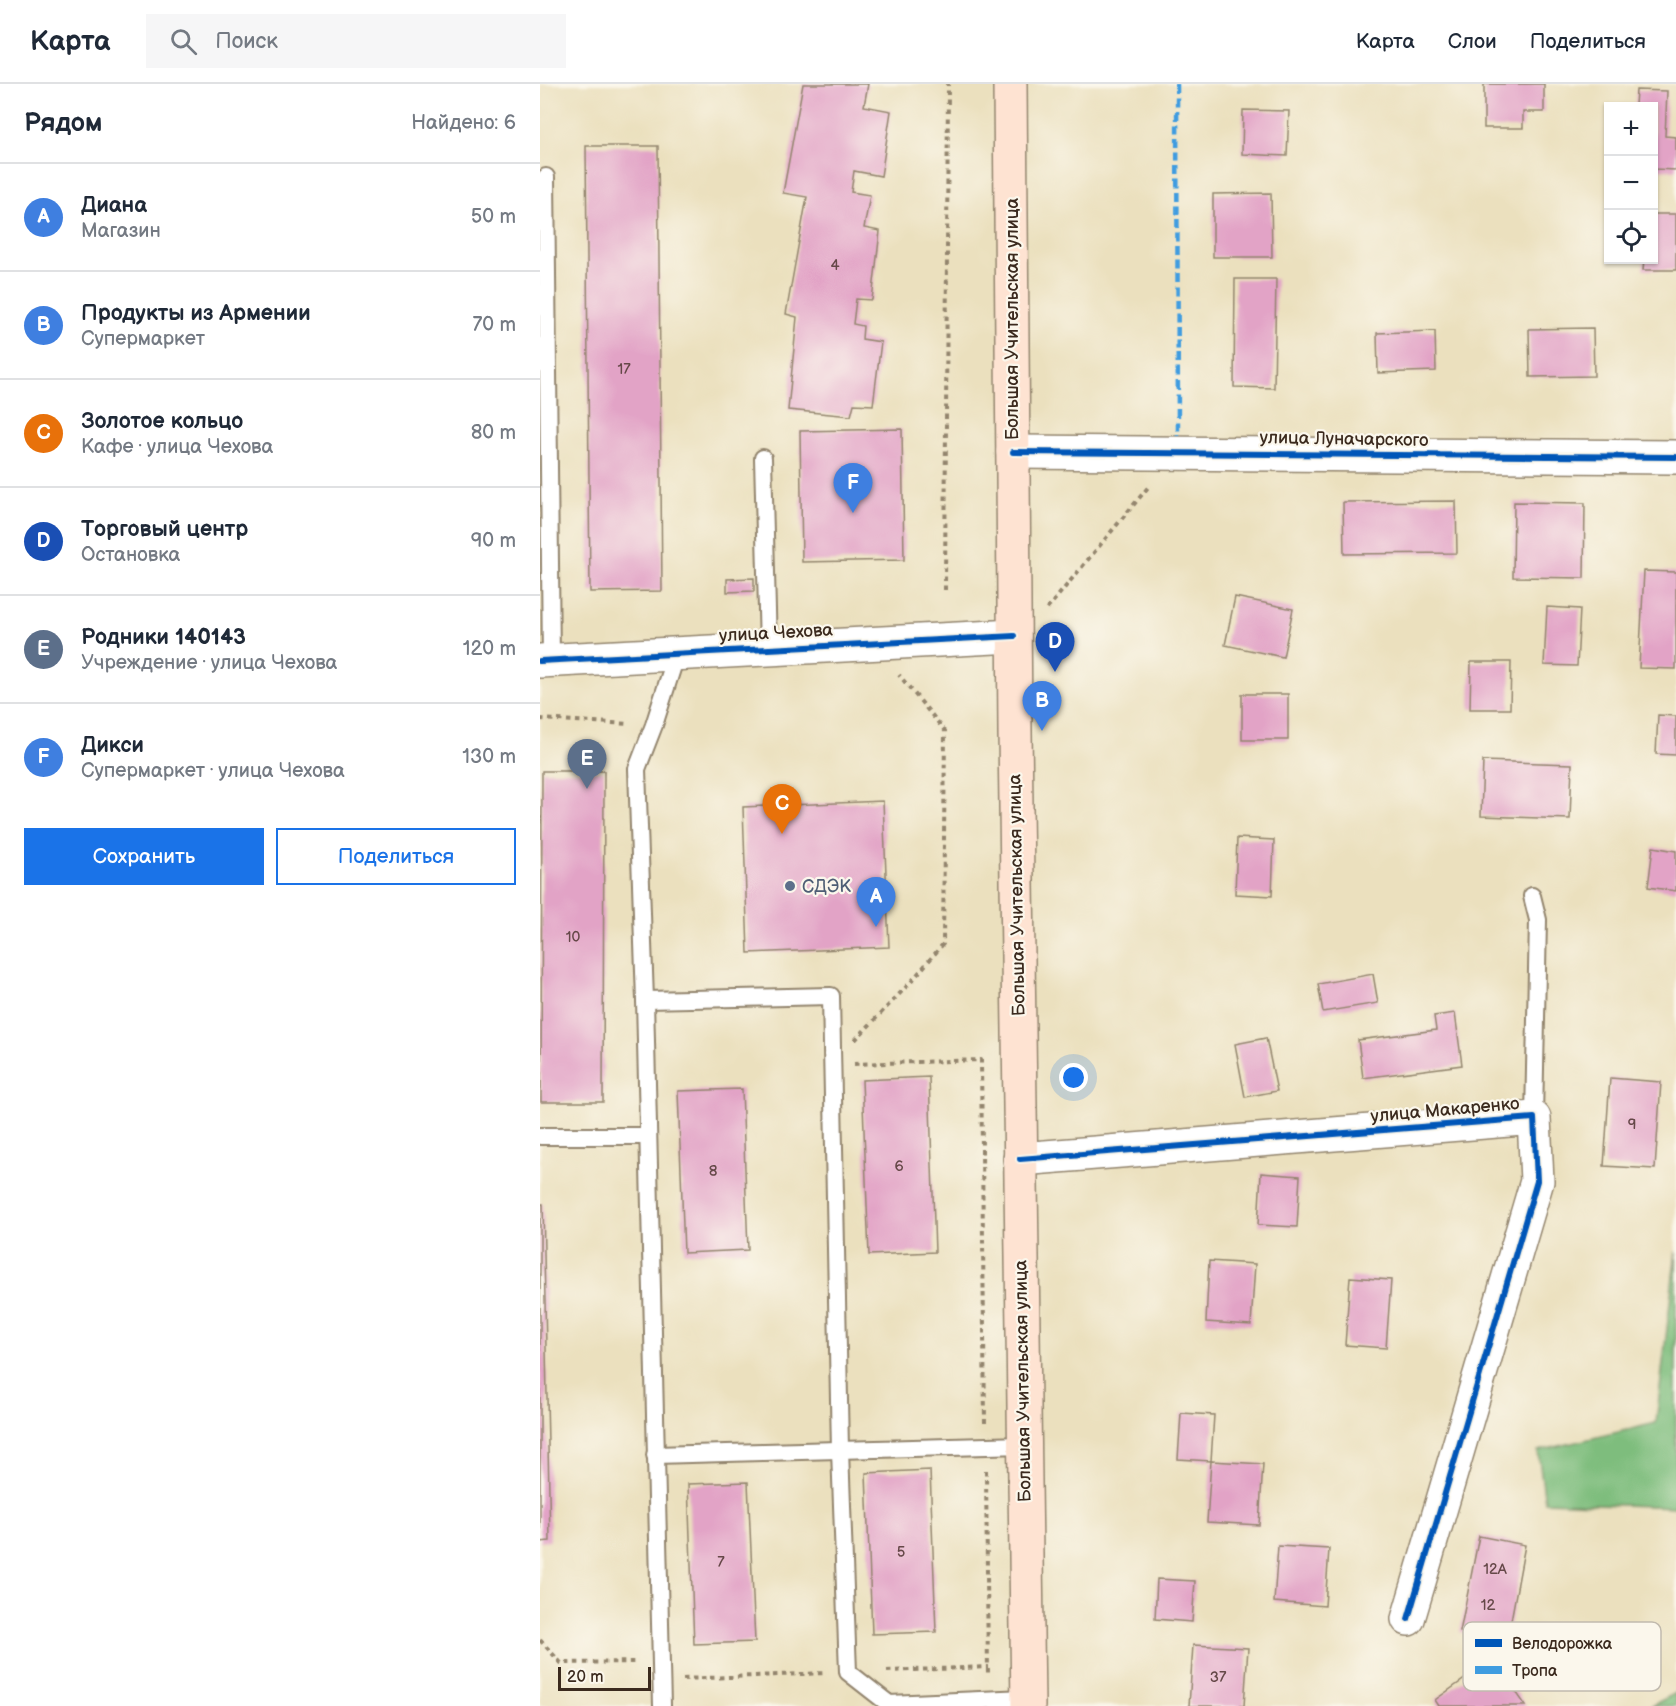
<!DOCTYPE html>
<html lang="ru">
<meta charset="utf-8">
<style>
body{margin:0;font-family:"Balsamiq Sans",sans-serif;background:#f6f6f7;color:#1f2937}
.controls{position:absolute;right:18px;top:18px;display:grid;overflow:hidden;border-radius:0px;box-shadow:0 2px 4px #0004}
.controls button{width:54px;height:54px;display:grid;place-items:center;padding:0;border:0;border-bottom:2px solid #e0e1e3;background:#fff;color:#1f2937;font:30px sans-serif}
.scale{position:absolute;left:18px;bottom:15px;width:93px;box-sizing:border-box;padding-left:6px;border:3px solid #3b2a1e;border-top:0;font-size:16px;line-height:21px;white-space:nowrap;color:#3b2a1e;-webkit-text-stroke:4px #fbf7ec;paint-order:stroke}
.you{position:absolute;left:534px;top:994px;width:21px;height:21px;margin:-15px;border:4px solid #fff;border-radius:50%;background:#1a73e8;box-shadow:0 0 0 9px #1a73e833}
.badge{display:grid;place-items:center;width:39px;height:39px;border-radius:50%;background:#1a73e8;color:#fff;font-size:20px;font-weight:700}
.pin{position:absolute;translate:-50% -50px;filter:drop-shadow(0 2px 3px #0008)}
.pin::after{content:'';position:absolute;top:32px;width:21px;height:18px;background:inherit;clip-path:polygon(0 0,100% 0,50% 100%)}
.list{margin:0;padding:0;list-style:none}
h2{display:flex;justify-content:space-between;align-items:center;height:78px;margin:0;padding:0 24px;font-size:26px}
h2 small{font-size:20px;font-weight:400;color:#747a83}
.list li{display:grid;grid-template-columns:39px 1fr auto;gap:18px;align-items:center;box-sizing:border-box;height:108px;padding:0 24px;border-top:2px solid #e0e1e3}
.list b{display:block;font-size:22px;white-space:nowrap}
.list p{margin:0;font-size:20px;white-space:nowrap;color:#747a83}
.list em{font-size:20px;font-style:normal;color:#747a83}
.actions{display:flex;gap:12px;padding:18px 24px}
.actions a{flex:1;padding:14px 0;border:2px solid #1a73e8;border-radius:0px;text-align:center;font-size:21px;color:#1a73e8}
.actions .main{background:#1a73e8;color:#fff}
.icon{flex:none;width:33px;height:33px;fill:none;stroke:currentColor;stroke-width:2;stroke-linecap:round;stroke-linejoin:round}
.map{position:relative;flex:none;width:1136px;height:1622px;overflow:hidden}
header{display:flex;align-items:center;gap:36px;box-sizing:border-box;height:84px;padding:0 30px;background:#fff;border-bottom:2px solid #e0e1e3}
header strong{font-size:28px}
nav{display:flex;gap:33px;margin-inline-start:auto;font-size:21px}
.search{width:420px;height:54px;background:#f6f6f7;display:flex;align-items:center;gap:15px;box-sizing:border-box;padding:0 21px;border-radius:0px;color:#747a83;font-size:22px}
main{display:flex}
aside{flex:1;background:#fff}
.map>svg:first-child{display:block}
</style>
<header>
<strong>Карта</strong>
<div class="search"><svg class="icon" aria-label="search" viewBox="0 0 24 24"><circle cx="10" cy="10" r="6"/><path d="M15 15l6 6"/></svg>Поиск</div>
<nav><a>Карта</a><a>Слои</a><a>Поделиться</a></nav>
</header>
<main>
<aside>
<h2>Рядом<small>Найдено: 6</small></h2>
<ul class="list">
<li><span class="badge" style="background:#3f7fe0">A</span><div><b>Диана</b><p>Магазин</p></div><em>50 m</em></li>
<li><span class="badge" style="background:#3f7fe0">B</span><div><b>Продукты из Армении</b><p>Супермаркет</p></div><em>70 m</em></li>
<li><span class="badge" style="background:#e8710a">C</span><div><b>Золотое кольцо</b><p>Кафе · улица Чехова</p></div><em>80 m</em></li>
<li><span class="badge" style="background:#1a4fb4">D</span><div><b>Торговый центр</b><p>Остановка</p></div><em>90 m</em></li>
<li><span class="badge" style="background:#5c6f8a">E</span><div><b>Родники 140143</b><p>Учреждение · улица Чехова</p></div><em>120 m</em></li>
<li><span class="badge" style="background:#3f7fe0">F</span><div><b>Дикси</b><p>Супермаркет · улица Чехова</p></div><em>130 m</em></li>
</ul>
<div class="actions"><a class="main">Сохранить</a><a>Поделиться</a></div>
</aside>
<div class="map">
<svg width="1136" height="1622" viewBox="0 0 1136 1622">
<rect width="100%" height="100%" fill="#fbf7ec"/>
<filter id="ink" filterUnits="userSpaceOnUse"><feTurbulence type="fractalNoise" baseFrequency=".0167" numOctaves="2"/><feDisplacementMap in="SourceGraphic" scale="12" xChannelSelector="R" yChannelSelector="G"/><feConvolveMatrix kernelMatrix="1 2 1 2 8 2 1 2 1" color-interpolation-filters="sRGB"/></filter>
<filter id="wash" filterUnits="userSpaceOnUse"><feTurbulence type="fractalNoise" baseFrequency=".008" numOctaves="4" result="noise"/><feDisplacementMap in="SourceGraphic" scale="24" xChannelSelector="R" yChannelSelector="G"/><feGaussianBlur stdDeviation="1.35" result="paint"/><feColorMatrix in="noise" values="0 0 0 0 0 0 0 0 0 0 0 0 0 0 0 0 0 1.4 0 .05"/><feComposite in="paint" operator="in"/></filter>
<g filter="url(#wash)">
<rect width="100%" height="100%" fill="#ebe0be"/>
<g fill="#7ebd7d" stroke="#5c744e" stroke-width="1.5">
<polygon points="1136,1167 1136,1423 1005,1418 998,1367 1116,1339"/>
<polygon points="1136,1609 1136,1622 1111,1622"/>
</g>
<g id="blocks">
<g fill="#e2a3c6">
<polygon points="263,0 328,0 324,22 351,27 341,92 314,87 311,108 330,111 324,144 340,147 332,216 316,215 313,240 323,242 322,255 341,258 333,321 314,320 311,332 248,326 257,233 246,230 267,113 243,109"/>
<polygon points="944,0 1004,0 1004,28 983,28 983,44 944,44"/>
<polygon points="1096,6 1127,7 1125,52 1136,53 1136,86 1114,85 1114,22 1095,22"/>
<polygon points="703,26 749,27 747,72 702,70"/>
<polygon points="46,62 118,62 122,507 50,508"/>
<polygon points="731,109 732,173 673,173 673,110"/>
<polygon points="1114,130 1136,130 1136,186 1103,186 1104,176 1114,176"/>
<polygon points="695,195 736,195 734,304 694,303"/>
<polygon points="1053,244 1054,292 990,293 989,245"/>
<polygon points="895,247 896,287 838,289 837,249"/>
<polygon points="362,345 364,476 262,478 260,347"/>
<polygon points="916,417 917,469 804,470 803,418"/>
<polygon points="974,418 1045,419 1044,494 973,493"/>
<polygon points="1104,487 1136,488 1136,585 1099,584"/>
<polygon points="214,494 214,507 187,508 187,495"/>
<polygon points="695,513 753,525 743,573 685,561"/>
<polygon points="1007,523 1040,525 1037,582 1004,581"/>
<polygon points="931,578 971,578 970,625 930,625"/>
<rect x="702" y="610" width="46" height="46"/>
<polygon points="1118,631 1136,632 1136,671 1116,670"/>
<polygon points="943,677 1032,680 1030,735 941,732"/>
<polygon points="2,687 64,687 63,1018 1,1018"/>
<polygon points="343,717 349,863 208,869 203,723"/>
<polygon points="697,754 734,756 732,812 695,810"/>
<polygon points="1113,763 1136,767 1136,807 1108,803"/>
<polygon points="833,890 838,919 783,928 778,900"/>
<polygon points="915,929 922,981 823,994 818,956 896,946 894,932"/>
<polygon points="726,954 737,1007 705,1013 695,960"/>
<polygon points="389,993 395,1168 329,1171 322,996"/>
<polygon points="1070,994 1121,998 1115,1085 1064,1082"/>
<polygon points="202,1005 208,1166 144,1169 138,1007"/>
<polygon points="721,1089 760,1092 757,1143 718,1141"/>
<polygon points="0,1120 3,1120 10,1457 0,1458"/>
<polygon points="669,1177 715,1180 711,1241 666,1238"/>
<polygon points="810,1193 851,1196 846,1264 805,1261"/>
<polygon points="641,1329 674,1331 671,1377 638,1375"/>
<polygon points="671,1377 723,1380 719,1441 667,1438"/>
<polygon points="390,1386 396,1548 332,1550 326,1389"/>
<polygon points="208,1398 215,1558 154,1560 148,1400"/>
<polygon points="939,1452 985,1461 967,1558 920,1548"/>
<polygon points="738,1462 789,1465 785,1522 734,1518"/>
<polygon points="617,1495 655,1497 652,1538 615,1535"/>
<polygon points="653,1561 708,1564 704,1622 649,1622"/>
<polygon points="953,1575 986,1622 899,1622 895,1616"/>
</g>
</g>
</g>
<g filter="url(#ink)">
<use href="#blocks" fill-opacity="0" stroke="#93856e" stroke-width="1.5"/>
<g fill="none" stroke-linecap="round" stroke-linejoin="round">
<g stroke="#93856e" stroke-width="20">
<g id="service">
<polyline points="6,93 11,576"/>
<polyline points="223,374 228,564"/>
<polyline points="992,812 998,836 994,1034"/>
<polyline points="105,916 291,912 300,1366 308,1588 349,1620 488,1614"/>
<polyline points="0,1052 108,1052"/>
<polyline points="115,1371 484,1361"/>
<polyline points="122,1622 105,916 97,685 114,641 137,569"/>
</g>
</g>
<g stroke="#93856e" stroke-width="36">
<g id="minor">
<polyline points="473,368 1136,373"/>
<polyline points="0,577 474,552"/>
<polyline points="480,1075 994,1034 997,1097 868,1535"/>
</g>
</g>
<g stroke="#93856e" stroke-width="36">
<polyline id="secondary" points="470,0 475,647 488,1622"/>
</g>
<g stroke="#93856e" stroke-width="4" stroke-dasharray="4.5 4.5" stroke-linecap="butt">
<polyline points="405,506 408,0"/>
<polyline points="507,525 610,401"/>
<polyline points="0,635 89,640"/>
<polyline points="315,956 371,898 403,860 405,647 359,591"/>
<polyline points="314,980 441,976 445,1339"/>
<polyline points="446,1386 448,1591"/>
<polyline points="0,1556 21,1579 97,1578"/>
<polyline points="347,1587 448,1583"/>
<polyline points="143,1595 286,1589"/>
</g>
<use href="#service" stroke="#fff" stroke-width="16"/>
<use href="#minor" stroke="#fff" stroke-width="33"/>
<use href="#secondary" stroke="#fee3d2" stroke-width="33"/>
<polyline stroke="#3f9ce0" stroke-width="4.5" stroke-dasharray="9 4.5" stroke-linecap="butt" points="637,0 638,352"/>
<g stroke="#fbf7ec" stroke-width="10">
<g id="cycleway">
<polyline points="473,368 1136,373"/>
<polyline points="0,577 474,552"/>
<polyline points="480,1075 994,1034 997,1097 868,1535"/>
</g>
</g>
<use href="#cycleway" stroke="#0057b8" stroke-width="6"/>
</g>
</g>
<circle fill="#5c6f8a" stroke="#fbf7ec" stroke-width="2" cx="250" cy="802" r="6"/>
<g text-anchor="middle" dominant-baseline="central" stroke-width="4.5" stroke-linejoin="round" paint-order="stroke">
<g font-size="15" fill="#654848">
<text x="295" y="181">4</text>
<text x="84" y="285">17</text>
<text x="33" y="853">10</text>
<text x="1092" y="1040">9</text>
<text x="359" y="1082">6</text>
<text x="173" y="1087">8</text>
<text x="361" y="1468">5</text>
<text x="181" y="1478">7</text>
<text x="955" y="1485">12А</text>
<text x="948" y="1521">12</text>
<text x="678" y="1593">37</text>
</g>
<g font-size="18" fill="#3b2a1e" stroke="#fbf7ec">
<text transform="translate(472 235) rotate(-90)">Большая Учительская улица</text>
<text transform="translate(804 355) rotate(1)">улица Луначарского</text>
<text transform="translate(236 549) rotate(-3)">улица Чехова</text>
<text transform="translate(477 811) rotate(-91)">Большая Учительская улица</text>
<text transform="translate(905 1026) rotate(-5)">улица Макаренко</text>
<text transform="translate(483 1297) rotate(-91)">Большая Учительская улица</text>
</g>
<g font-size="18" fill="#4e5e75" stroke="#fbf7ec" text-anchor="start">
<text x="262" y="802">СДЭК</text>
</g>
</g>
<rect x="923" y="1538" width="198" height="69" rx="9" fill="#fbf7ec" stroke="#c1baae" stroke-width="1.5"/>
<rect x="935" y="1555" width="27" height="8" fill="#0057b8"/>
<rect x="935" y="1582" width="27" height="8" fill="#3f9ce0"/>
<g font-size="16" fill="#3b2a1e">
<text x="972" y="1565">Велодорожка</text>
<text x="972" y="1592">Тропа</text>
</g>
</svg>
<div class="controls">
<button>+</button>
<button>−</button>
<button><svg class="icon" aria-label="locate" viewBox="0 0 24 24"><circle cx="12" cy="12" r="6"/><path d="M12 2v4M12 18v4M2 12h4M18 12h4"/></svg></button>
</div>
<div class="scale">20 m</div>
<div class="you"></div>
<div class="pin badge" style="left:336px;top:843px;background:#3f7fe0">A</div>
<div class="pin badge" style="left:502px;top:647px;background:#3f7fe0">B</div>
<div class="pin badge" style="left:242px;top:750px;background:#e8710a">C</div>
<div class="pin badge" style="left:515px;top:588px;background:#1a4fb4">D</div>
<div class="pin badge" style="left:47px;top:705px;background:#5c6f8a">E</div>
<div class="pin badge" style="left:313px;top:429px;background:#3f7fe0">F</div>
</div>
</main>
